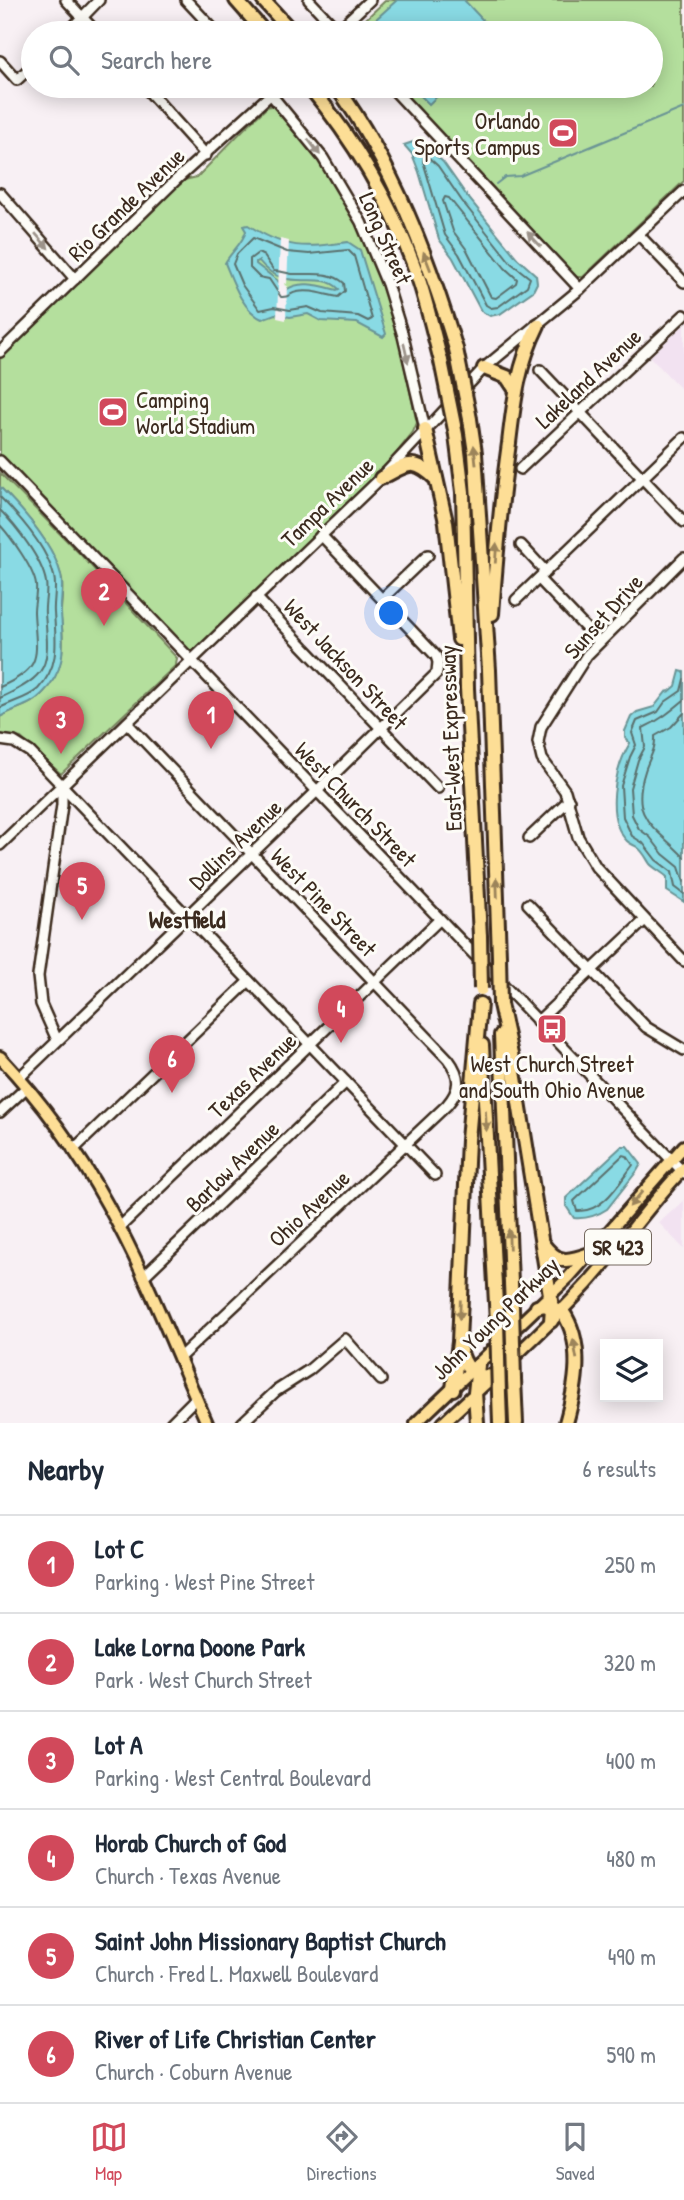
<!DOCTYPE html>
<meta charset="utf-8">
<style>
body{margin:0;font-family:"Patrick Hand",sans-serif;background:#f6f6f7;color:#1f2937}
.controls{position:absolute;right:21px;bottom:21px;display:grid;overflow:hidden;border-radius:0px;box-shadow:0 4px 18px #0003}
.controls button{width:63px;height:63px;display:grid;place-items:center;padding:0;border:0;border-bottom:2px solid #e0e1e3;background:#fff;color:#1f2937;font:35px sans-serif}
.you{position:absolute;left:392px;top:614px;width:24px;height:24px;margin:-18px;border:5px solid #fff;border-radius:50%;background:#1a73e8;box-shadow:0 0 0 10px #1a73e833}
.badge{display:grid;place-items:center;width:46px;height:46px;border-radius:50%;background:#d1495b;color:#fff;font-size:23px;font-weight:700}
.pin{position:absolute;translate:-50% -58px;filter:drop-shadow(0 2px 4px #0008)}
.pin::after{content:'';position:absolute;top:37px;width:24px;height:21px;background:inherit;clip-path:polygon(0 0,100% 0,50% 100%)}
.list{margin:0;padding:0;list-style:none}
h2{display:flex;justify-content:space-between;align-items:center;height:91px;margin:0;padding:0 28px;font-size:30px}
h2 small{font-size:23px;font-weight:400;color:#747a83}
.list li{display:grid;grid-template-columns:46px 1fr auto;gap:21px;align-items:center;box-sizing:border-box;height:98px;padding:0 28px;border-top:2px solid #e0e1e3}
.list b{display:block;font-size:26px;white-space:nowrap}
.list p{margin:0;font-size:23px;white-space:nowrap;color:#747a83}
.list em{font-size:23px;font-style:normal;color:#747a83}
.icon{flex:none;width:38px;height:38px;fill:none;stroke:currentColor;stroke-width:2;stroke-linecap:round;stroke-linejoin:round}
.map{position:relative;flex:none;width:684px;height:1423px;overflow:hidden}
.search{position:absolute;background:#fff;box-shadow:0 4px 18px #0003;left:21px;right:21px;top:21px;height:77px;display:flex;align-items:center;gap:18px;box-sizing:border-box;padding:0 24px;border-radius:38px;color:#747a83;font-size:26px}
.sheet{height:679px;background:#fff}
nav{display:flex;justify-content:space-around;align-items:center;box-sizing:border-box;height:98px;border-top:2px solid #e0e1e3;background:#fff;font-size:19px;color:#747a83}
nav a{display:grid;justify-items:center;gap:4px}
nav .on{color:#d1495b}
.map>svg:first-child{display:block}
</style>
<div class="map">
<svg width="684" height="1423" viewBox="0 0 684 1423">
<rect width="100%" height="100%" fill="#f8f0f4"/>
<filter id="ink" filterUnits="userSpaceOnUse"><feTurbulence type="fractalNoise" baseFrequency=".0143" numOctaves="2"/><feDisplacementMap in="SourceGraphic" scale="14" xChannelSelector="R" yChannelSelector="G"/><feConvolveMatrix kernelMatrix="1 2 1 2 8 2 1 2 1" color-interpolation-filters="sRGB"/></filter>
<g filter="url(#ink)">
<g fill="#f2e2f1">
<polygon points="684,325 684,392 650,357"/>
<polygon points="684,1200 684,1249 659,1223"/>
</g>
<g fill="#b4df9d" stroke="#78845e" stroke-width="2">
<polygon points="386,0 684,0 684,181 583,277 576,277 397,86 651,86 651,33 351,33"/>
<polygon points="273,105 276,106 320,162 350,211 370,250 394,319 417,423 413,432 382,471 200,647 192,651 186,649 0,457 0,359 180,181 197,177 244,129 267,107"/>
<path d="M0 473 81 555 177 658 176 665 61 774 21 738 0 734V717C14 708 31 706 42 694 64 672 65 647 61 618 60 604 65 589 61 575 51 541 24 512 0 487Z"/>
</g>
<g fill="#89dae4" stroke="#6a9495" stroke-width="2" fill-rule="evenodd">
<polygon points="397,0 464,0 495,33 364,33 364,30"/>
<polygon points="411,86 448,86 429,104"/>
<polygon points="419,140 443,162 467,196 517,258 536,275 537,283 533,291 500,314 490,316 481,311 453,258 439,239 419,172 412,154 404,145"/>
<path d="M248 225C287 250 304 248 348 242L360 250 386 334 383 337 357 323 321 321 308 314 290 317 275 314 262 319C242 310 233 282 225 263 231 252 243 243 246 231L243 226ZM259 261C287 296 318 268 339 289L337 290C321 286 299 279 285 291L278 281 256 264V262Z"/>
<path d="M0 487C23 510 53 543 61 575 64 588 60 600 61 613 63 645 68 668 42 694 31 706 14 708 0 717Z"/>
<path d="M680 671 684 672V902L667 891V877C662 872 655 869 650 864 646 858 643 851 637 847 634 845 630 844 627 841 604 818 615 768 630 743L625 738V731L631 717 637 712 654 707 666 692 670 691 676 686Z"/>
<path d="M622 1146H627L641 1164 637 1171 607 1209C598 1215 586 1219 574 1218L566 1206V1198Z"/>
</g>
<polygon fill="#f8f0f4" points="280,239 289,241 287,284 284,283 285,286 287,284 286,320 277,318"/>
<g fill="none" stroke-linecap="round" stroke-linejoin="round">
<g stroke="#5a706d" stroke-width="2">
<polygon points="424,157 428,157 438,166 462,201 511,263 530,278 527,286 498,307 491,308 486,305 459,254 445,235 423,161"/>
<polygon points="445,197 449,198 505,268 517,279 516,283 496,298 491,297 467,250 453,231 443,201"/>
<polygon points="253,238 287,252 309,254 348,250 354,256 372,319 368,321 358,316 322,313 308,307 290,310 274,307 260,310 242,285 233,264 237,254"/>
<path d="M258 253 264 256 274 271C281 271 286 273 292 274 309 275 330 270 344 283L345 291 338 297C325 295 311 289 297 292 290 293 289 298 281 297L269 279 259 277 250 268V259Z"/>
<path d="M0 497C20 517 47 548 54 576 57 589 53 601 54 613 56 642 60 666 38 689 27 699 12 701 0 708"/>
<path d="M0 510C16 526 42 559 46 582 48 592 44 603 45 614 50 667 49 675 0 698"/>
<path d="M0 525C11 537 34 569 36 585 37 594 34 603 34 612 36 655 45 667 0 687"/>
<polyline points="684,679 681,691 665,702 658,712 637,721 632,733 636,745 630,757 621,786 623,817 632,836 643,843 656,860 672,872 675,887 684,894"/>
<path d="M684 700C671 711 659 721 643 728L645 747 638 760 630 788 632 815 639 829 650 837 663 854 679 867 684 882"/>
<path d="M684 713 671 727 655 736C656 750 649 758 645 771 629 820 656 827 684 857"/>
<path d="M623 1155 627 1156 633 1165C619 1183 603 1213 577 1211L574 1201Z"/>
</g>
<polyline stroke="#6a9495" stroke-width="2" points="496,184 505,177 520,176 684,108"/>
<g stroke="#3b2a1e" stroke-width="14">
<g id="minor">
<polyline points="66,0 97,33"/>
<polyline points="186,0 217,33"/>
<polyline points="309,0 340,33"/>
<polyline points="67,33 99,0"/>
<polyline points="335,33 370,0"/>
<polyline points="0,61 17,80 33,65"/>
<polyline points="144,86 206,155"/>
<polyline points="264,86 323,158 361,222 387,284 403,336 425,429"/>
<polyline points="390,86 580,289"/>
<polyline points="0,193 75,279"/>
<polyline points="639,235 684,282"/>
<polyline points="0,352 176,180 280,86"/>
<polyline points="540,370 684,522"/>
<polyline points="0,461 684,1173"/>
<polyline points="520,469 684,315"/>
<polyline points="521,545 546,572"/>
<polyline points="684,558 587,655 541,727 538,742 542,759 565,791 578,837 596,867 684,961"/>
<polyline points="539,579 599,642"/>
<polyline points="256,597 438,788"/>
<polyline points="382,599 428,555"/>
<polyline points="516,600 684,438"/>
<path d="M127 723 448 1059C461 1076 461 1089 447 1105L179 1358"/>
<polyline points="0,740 14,742 30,752 435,1175"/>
<polyline points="529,838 569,800"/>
<polyline points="0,845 381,478 484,368 580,289 684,191"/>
<polyline points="528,904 646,1027 684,1050"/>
<polyline points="537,1022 645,920"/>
<polyline points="57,1040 41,1004 38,976 62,805 62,785"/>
<polyline points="19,1078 317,791 437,673 438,662 436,656 321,535"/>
<polyline points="0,1112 27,1087"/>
<polyline points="73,1150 249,981"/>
<polyline points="120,1227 439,920"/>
<polyline points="143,1277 346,1082"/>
<polyline points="171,1423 196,1398"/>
<polyline points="242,1423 276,1391 309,1370 345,1339 381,1380"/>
</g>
</g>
<g stroke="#3b2a1e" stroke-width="16">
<g id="major">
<path d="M0 1057C41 1101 78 1151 107 1204 146 1274 175 1350 207 1423"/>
<polyline points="416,1423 569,1277 684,1146"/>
<path d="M443 1423C492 1377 542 1333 587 1284 621 1246 649 1205 684 1168"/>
</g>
</g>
<g stroke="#3b2a1e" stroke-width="18">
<g id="highway">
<polyline points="236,0 265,33"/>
<polyline points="263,0 293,33"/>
<path d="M309 86C357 144 396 211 420 283 428 308 434 335 441 361"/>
<path d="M336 86C393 164 428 257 456 349"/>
<polyline points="484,368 507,377 515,389"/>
<polyline points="470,419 475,453 489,670 499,956"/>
<polyline points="425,429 446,522 459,639"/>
<polyline points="456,435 463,492 467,688 480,936"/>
<path d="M381 478C407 465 412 456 436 479"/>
<path d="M492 614C496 557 501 500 509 443 514 400 518 365 538 325"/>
<polyline points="500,1004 512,1059 552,1307 551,1321"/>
<polyline points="501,1035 512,1308"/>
<polyline points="482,1045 497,1322"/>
<path d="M542 1243C558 1265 567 1262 590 1254"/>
<path d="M537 1307 544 1305 562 1311C585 1344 576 1387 566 1423"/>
<path d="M460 1349C464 1366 474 1379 493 1376"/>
<polyline points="514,1379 516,1423"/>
<polyline points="453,1389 459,1342 468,1140 480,1004"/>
<polyline points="499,1394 500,1423"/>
<polyline points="477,1423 475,1393 478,1365"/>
</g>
</g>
<use href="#minor" stroke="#fdfcf7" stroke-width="9"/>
<use href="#major" stroke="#fdde96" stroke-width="10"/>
<use href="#highway" stroke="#fdde96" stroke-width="12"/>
<g stroke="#3b2a1e" stroke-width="18" stroke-linecap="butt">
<g id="highway-bridge">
<polyline points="456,349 470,419"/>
<polyline points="441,361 456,435"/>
<polyline points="480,936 481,989"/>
<polyline points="499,956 500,1004"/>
<polyline points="512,1308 514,1379"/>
<polyline points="497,1322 499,1394"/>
</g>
</g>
<use href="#highway-bridge" stroke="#fdde96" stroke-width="12"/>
</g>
<defs><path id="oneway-solid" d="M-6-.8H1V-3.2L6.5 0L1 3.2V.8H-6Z" transform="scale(1.75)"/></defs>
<g fill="#9c938a">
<use href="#oneway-solid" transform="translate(314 147) rotate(53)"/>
<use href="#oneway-solid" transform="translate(534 239) rotate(-133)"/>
<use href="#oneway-solid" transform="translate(42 241) rotate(49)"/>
<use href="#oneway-solid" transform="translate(406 353) rotate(77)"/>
</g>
<g fill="#9c845a">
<use href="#oneway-solid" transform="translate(427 261) rotate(-111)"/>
<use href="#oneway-solid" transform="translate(475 455) rotate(-96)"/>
<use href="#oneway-solid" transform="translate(496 553) rotate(-86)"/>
<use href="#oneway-solid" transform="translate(497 888) rotate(-92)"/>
<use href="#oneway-solid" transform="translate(486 1121) rotate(87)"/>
<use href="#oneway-solid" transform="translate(636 1199) rotate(130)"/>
<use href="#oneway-solid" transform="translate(509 1239) rotate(-92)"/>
<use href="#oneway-solid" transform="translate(460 1310) rotate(92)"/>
<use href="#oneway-solid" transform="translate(575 1349) rotate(-100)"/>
</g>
</g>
<defs>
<g id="stadium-square" transform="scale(1.575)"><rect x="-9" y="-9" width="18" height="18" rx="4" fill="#d1495b" stroke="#fdfcf7"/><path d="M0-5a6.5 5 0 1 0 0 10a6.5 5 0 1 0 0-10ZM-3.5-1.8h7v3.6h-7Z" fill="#fff"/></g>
<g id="bus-square" transform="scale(1.575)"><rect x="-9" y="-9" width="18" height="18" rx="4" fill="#d1495b" stroke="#fdfcf7"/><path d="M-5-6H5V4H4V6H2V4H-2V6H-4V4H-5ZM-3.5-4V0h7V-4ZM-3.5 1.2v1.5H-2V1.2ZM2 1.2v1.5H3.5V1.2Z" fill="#fff"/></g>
</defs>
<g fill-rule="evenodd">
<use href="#stadium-square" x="563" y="133"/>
<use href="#stadium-square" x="113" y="412"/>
<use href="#bus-square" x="552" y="1029"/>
</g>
<g text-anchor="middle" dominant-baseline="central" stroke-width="6" stroke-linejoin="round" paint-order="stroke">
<rect fill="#fdfcf7" stroke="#75695f" stroke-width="2" x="585" y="1229.5" width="66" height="35" rx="5"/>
<g font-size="21" font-weight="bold" fill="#3b2a1e">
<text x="618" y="1247">SR 423</text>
</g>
<g font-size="23" fill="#3b2a1e" stroke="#fdfcf7" text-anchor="end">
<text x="540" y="120">Orlando<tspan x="540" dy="26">Sports Campus</tspan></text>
<text x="136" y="399" text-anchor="start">Camping<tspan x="136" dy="26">World Stadium</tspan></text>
<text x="552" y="1063" text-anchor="middle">West Church Street<tspan x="552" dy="26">and South Ohio Avenue</tspan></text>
</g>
<g font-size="23" fill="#3b2a1e" stroke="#fdfcf7">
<text transform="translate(126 204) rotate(-44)">Rio Grande Avenue</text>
<text transform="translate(386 238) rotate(66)">Long Street</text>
<text transform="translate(588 378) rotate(-43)">Lakeland Avenue</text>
<text transform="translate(327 502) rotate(-44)">Tampa Avenue</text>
<text transform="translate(603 616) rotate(-48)">Sunset Drive</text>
<text transform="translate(346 664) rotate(47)">West Jackson Street</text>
<text transform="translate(450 738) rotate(-92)">East-West Expressway</text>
<text transform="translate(356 804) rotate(46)">West Church Street</text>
<text transform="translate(235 844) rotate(-44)">Dollins Avenue</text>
<text transform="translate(324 902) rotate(46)">West Pine Street</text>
<text transform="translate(252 1075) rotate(-44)">Texas Avenue</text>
<text transform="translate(232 1166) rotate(-44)">Barlow Avenue</text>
<text transform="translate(309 1208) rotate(-43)">Ohio Avenue</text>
<text transform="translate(495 1318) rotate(-44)">John Young Parkway</text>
</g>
<g font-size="24" font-weight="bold" fill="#3b2a1e" stroke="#fdfcf7">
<text x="187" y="919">Westfield</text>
</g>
</g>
</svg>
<div class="controls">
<button><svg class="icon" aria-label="layers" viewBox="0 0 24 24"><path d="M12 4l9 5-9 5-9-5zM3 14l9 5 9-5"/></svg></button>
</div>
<div class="you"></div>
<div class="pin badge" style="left:211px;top:749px">1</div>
<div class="pin badge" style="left:104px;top:626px">2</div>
<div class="pin badge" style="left:61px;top:754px">3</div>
<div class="pin badge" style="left:341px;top:1043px">4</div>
<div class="pin badge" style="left:82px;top:920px">5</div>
<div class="pin badge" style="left:172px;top:1093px">6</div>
<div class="search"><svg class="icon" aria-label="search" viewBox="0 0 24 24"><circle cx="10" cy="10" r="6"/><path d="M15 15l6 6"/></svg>Search here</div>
</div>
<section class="sheet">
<h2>Nearby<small>6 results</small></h2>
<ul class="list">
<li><span class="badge">1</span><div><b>Lot C</b><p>Parking · West Pine Street</p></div><em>250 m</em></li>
<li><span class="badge">2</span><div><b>Lake Lorna Doone Park</b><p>Park · West Church Street</p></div><em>320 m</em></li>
<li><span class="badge">3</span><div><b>Lot A</b><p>Parking · West Central Boulevard</p></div><em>400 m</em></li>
<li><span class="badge">4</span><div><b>Horab Church of God</b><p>Church · Texas Avenue</p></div><em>480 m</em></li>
<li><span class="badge">5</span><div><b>Saint John Missionary Baptist Church</b><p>Church · Fred L. Maxwell Boulevard</p></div><em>490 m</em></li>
<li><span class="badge">6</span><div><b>River of Life Christian Center</b><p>Church · Coburn Avenue</p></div><em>590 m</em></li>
</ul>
</section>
<nav>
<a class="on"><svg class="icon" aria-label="map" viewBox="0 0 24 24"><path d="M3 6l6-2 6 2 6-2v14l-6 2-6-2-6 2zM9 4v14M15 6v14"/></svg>Map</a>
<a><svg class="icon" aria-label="directions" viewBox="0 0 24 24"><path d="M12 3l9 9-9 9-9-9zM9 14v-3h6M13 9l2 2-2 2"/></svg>Directions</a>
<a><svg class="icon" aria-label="saved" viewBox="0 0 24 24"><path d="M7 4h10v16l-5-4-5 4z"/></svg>Saved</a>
</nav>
